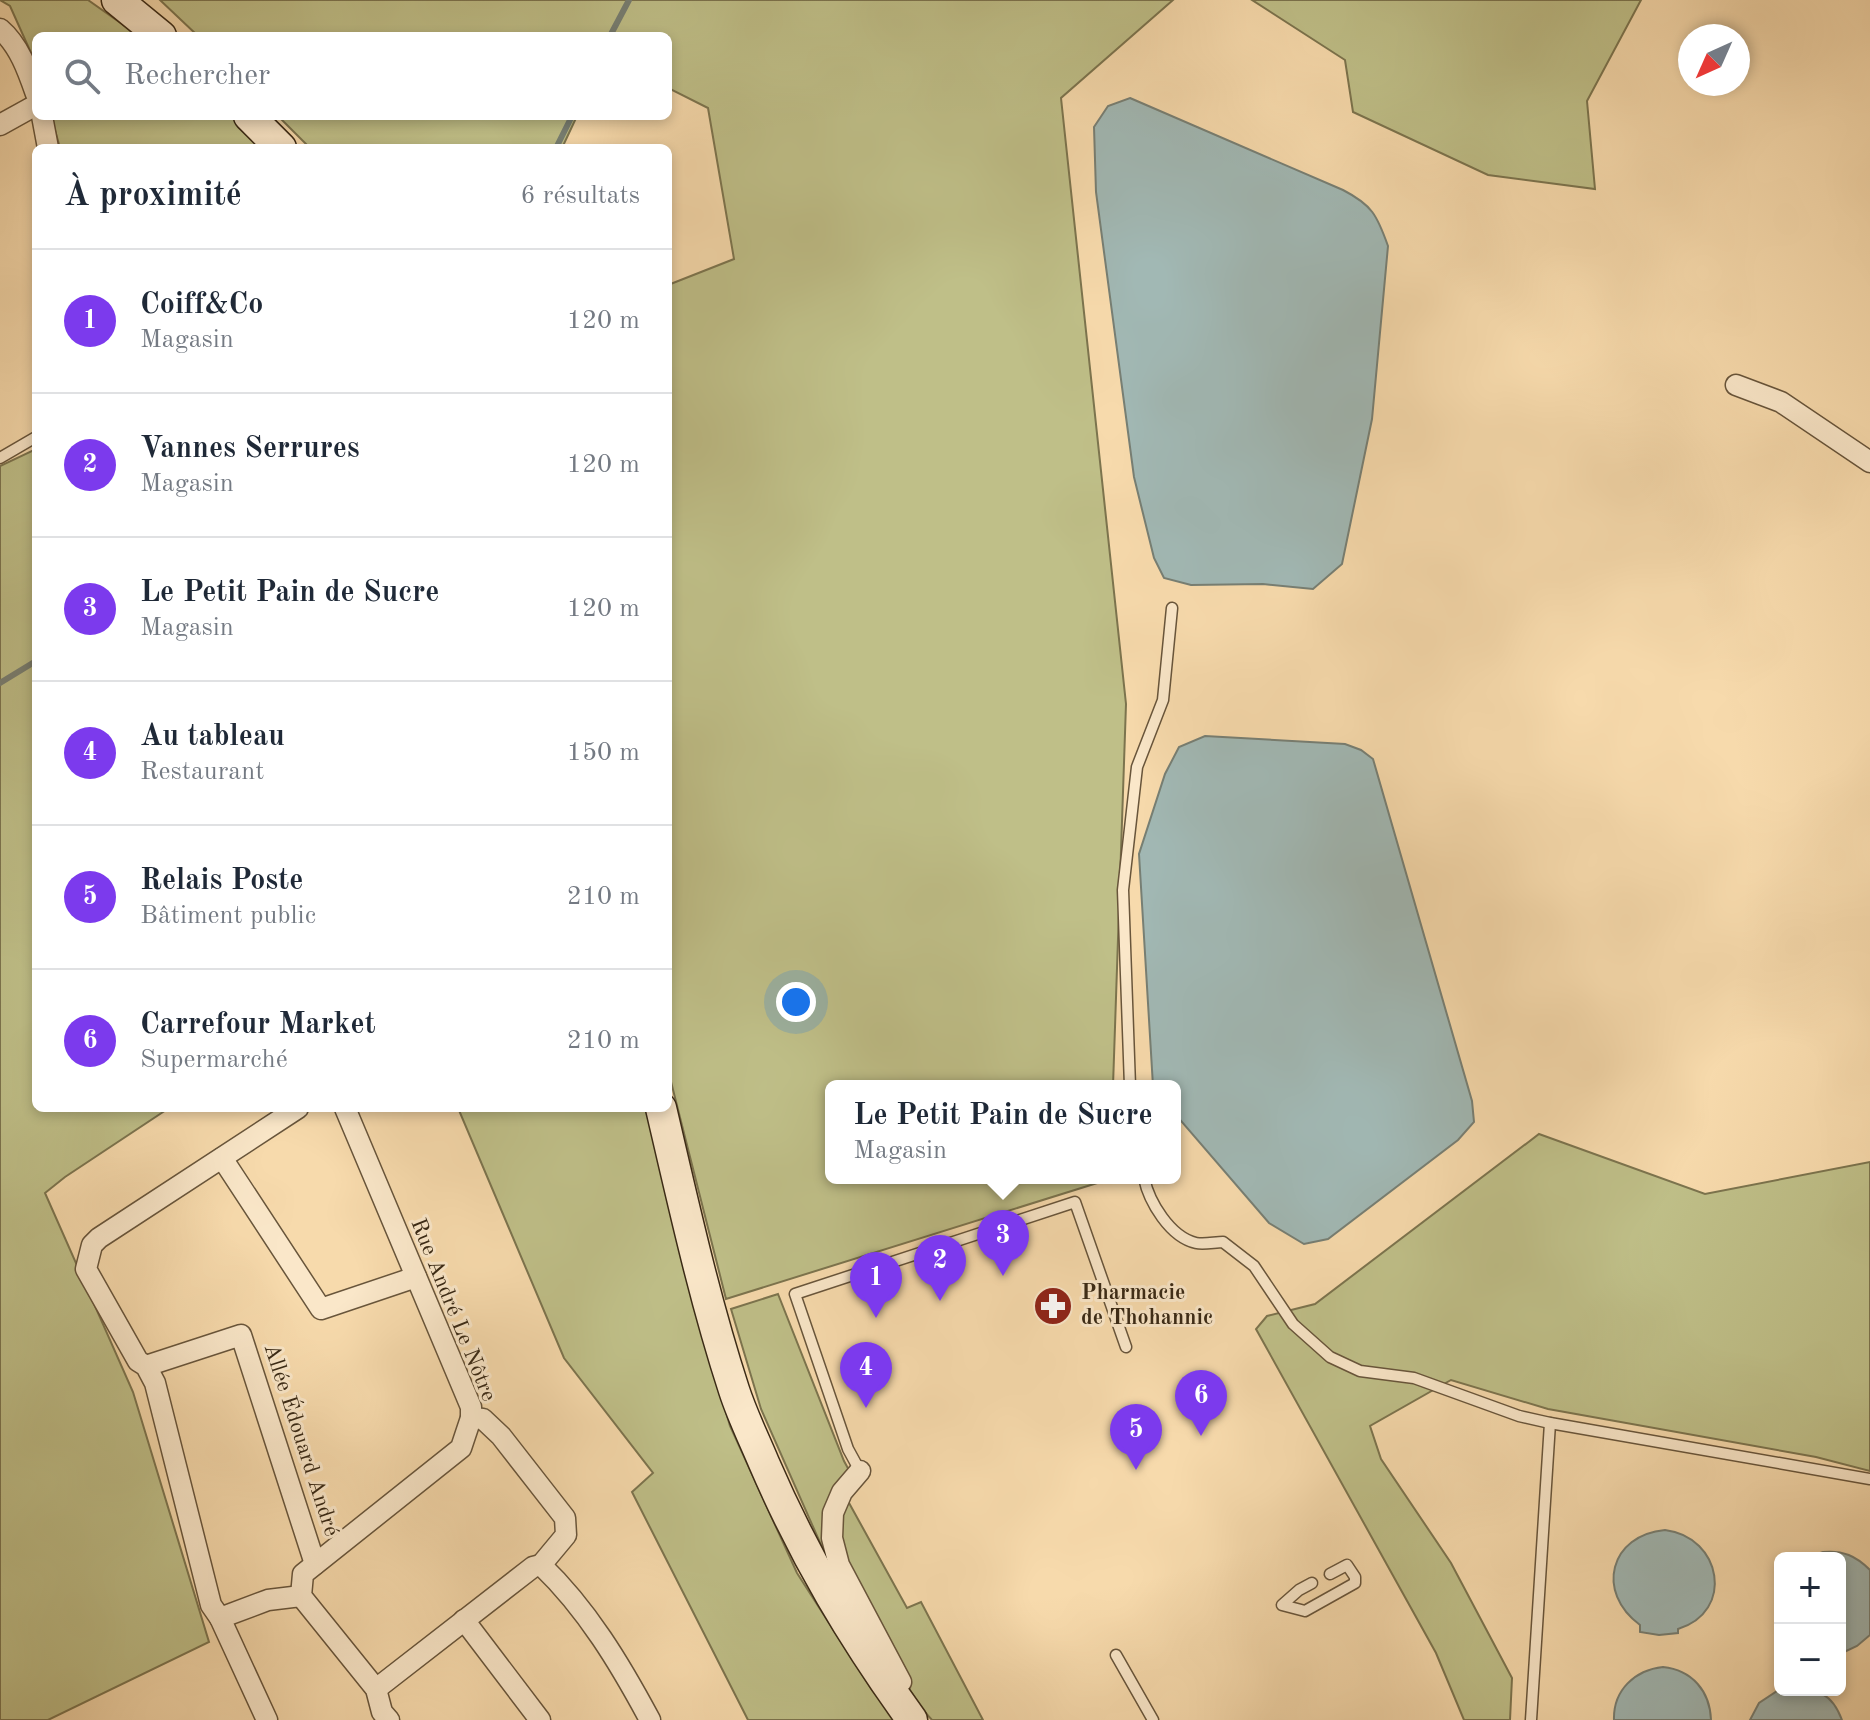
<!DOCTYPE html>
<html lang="fr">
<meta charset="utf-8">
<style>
body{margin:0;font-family:"Old Standard TT",serif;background:#f6f6f7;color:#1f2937}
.controls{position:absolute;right:24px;bottom:24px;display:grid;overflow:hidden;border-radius:12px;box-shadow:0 4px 12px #0003}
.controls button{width:72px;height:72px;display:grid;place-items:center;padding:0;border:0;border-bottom:2px solid #e0e1e3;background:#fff;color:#1f2937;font:40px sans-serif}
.compass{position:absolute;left:1678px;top:24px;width:72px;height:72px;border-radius:50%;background:#fff;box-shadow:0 4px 12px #0003;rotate:225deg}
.you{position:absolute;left:796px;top:1002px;width:28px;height:28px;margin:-20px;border:6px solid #fff;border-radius:50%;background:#1a73e8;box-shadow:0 0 0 12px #1a73e833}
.badge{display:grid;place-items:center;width:52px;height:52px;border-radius:50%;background:#7c3aed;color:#fff;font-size:26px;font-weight:700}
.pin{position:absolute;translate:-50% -66px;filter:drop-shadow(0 2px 4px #0008)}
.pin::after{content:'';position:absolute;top:42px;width:28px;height:24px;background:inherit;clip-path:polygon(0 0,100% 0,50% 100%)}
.popup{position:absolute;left:825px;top:1080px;width:356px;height:104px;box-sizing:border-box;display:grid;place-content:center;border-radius:12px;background:#fff;filter:drop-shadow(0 2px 6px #0005);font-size:26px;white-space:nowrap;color:#747a83}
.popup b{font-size:30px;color:#1f2937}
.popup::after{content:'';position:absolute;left:50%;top:100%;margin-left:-16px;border:16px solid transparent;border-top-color:#fff}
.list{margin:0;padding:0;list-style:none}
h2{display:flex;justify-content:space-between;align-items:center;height:104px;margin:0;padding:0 32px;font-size:34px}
h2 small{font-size:26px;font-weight:400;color:#747a83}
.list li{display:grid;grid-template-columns:52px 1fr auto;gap:24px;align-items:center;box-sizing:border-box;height:144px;padding:0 32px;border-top:2px solid #e0e1e3}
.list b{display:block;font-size:30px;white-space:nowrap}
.list p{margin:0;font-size:26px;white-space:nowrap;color:#747a83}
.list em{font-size:26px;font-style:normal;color:#747a83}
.icon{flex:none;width:44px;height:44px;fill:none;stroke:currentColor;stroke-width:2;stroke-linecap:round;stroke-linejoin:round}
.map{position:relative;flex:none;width:1870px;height:1720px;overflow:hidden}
.search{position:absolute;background:#fff;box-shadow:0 4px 12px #0003;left:32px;top:32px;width:640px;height:88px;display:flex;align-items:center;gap:20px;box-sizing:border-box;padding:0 28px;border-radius:12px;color:#747a83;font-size:30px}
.panel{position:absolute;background:#fff;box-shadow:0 4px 12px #0003;left:32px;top:144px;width:640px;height:968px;border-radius:12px}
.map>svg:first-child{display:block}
</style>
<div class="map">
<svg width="1870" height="1720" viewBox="0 0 1870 1720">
<rect width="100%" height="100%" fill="#f7daac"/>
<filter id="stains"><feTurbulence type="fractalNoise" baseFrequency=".0025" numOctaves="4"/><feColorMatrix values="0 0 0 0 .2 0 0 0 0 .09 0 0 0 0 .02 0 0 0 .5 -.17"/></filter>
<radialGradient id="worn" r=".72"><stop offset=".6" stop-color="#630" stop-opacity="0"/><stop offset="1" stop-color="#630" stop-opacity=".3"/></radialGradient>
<g fill="#bfbf88" stroke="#7c744e" stroke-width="2">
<polygon points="0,0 88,0 139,36 36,36 36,64 10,6"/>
<polygon points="160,0 1173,0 1061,98 1126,704 1113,1086 831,1086 831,1178 1110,1179 726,1299 668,1070 668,285 734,259 708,108 668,88 668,36 198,36"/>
<polygon points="1252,0 1641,0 1587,101 1595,189 1488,175 1353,112 1345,60"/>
<polygon points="51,116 235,116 271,148 60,148"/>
<polygon points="278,116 577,116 562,148 310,148"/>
<polygon points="36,449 36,1108 169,1108 65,1177 45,1193 133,1392 209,1642 48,1720 0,1720 0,466"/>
<polygon points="458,1108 647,1108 691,1292 730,1426 797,1573 872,1690 896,1720 748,1720 632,1492 653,1473 564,1358"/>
<polygon points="1539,1134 1705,1194 1870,1162 1870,1471 1816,1457 1548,1409 1451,1380 1370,1426 1381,1459 1451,1563 1512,1678 1510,1720 1464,1720 1436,1653 1256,1329 1267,1316 1315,1304"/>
<polygon points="778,1294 844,1461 856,1483 843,1492 907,1608 921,1602 983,1720 932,1720 923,1710 837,1581 761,1409 731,1309"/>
</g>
<g fill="#a1b8b4" stroke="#777f74" stroke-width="2">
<path d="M1130 98 1343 190C1372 205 1377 215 1388 246L1372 419 1342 564 1313 589 1263 584 1191 585 1164 578 1154 558 1134 477 1096 192 1094 127 1108 106Z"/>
<polygon points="1205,736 1345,744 1361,750 1373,759 1472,1101 1474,1122 1458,1140 1328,1239 1304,1244 1269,1223 1175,1114 1175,1086 1153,1086 1139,854 1165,774 1179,747"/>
<path d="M1665 1530C1722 1537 1735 1612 1678 1629V1633L1659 1635 1640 1632V1625C1595 1592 1610 1535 1665 1530Z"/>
<path d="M1823 1552C1843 1550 1856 1556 1870 1570V1635L1857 1646 1842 1653V1660L1840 1659V1558H1806Z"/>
<path d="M1663 1667C1692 1670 1710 1691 1711 1720H1614C1613 1690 1635 1670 1663 1667Z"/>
<path d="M1780 1689C1809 1693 1828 1683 1842 1720H1750L1759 1703Z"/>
</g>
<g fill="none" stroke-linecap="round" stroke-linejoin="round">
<g stroke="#777f74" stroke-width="6">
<polyline points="610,36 629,0"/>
<polyline points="556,148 572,116"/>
<polyline points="0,683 36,661"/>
</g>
<g stroke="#68553b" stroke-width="13">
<g id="service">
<polyline points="0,458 36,437"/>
<polyline points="1130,1086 1123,890 1137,767 1163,700 1172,608"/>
<path d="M1144 1178C1149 1202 1170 1237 1196 1243 1204 1245 1215 1242 1223 1242L1254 1266 1293 1324 1330 1357 1360 1371 1414 1378 1519 1416 1550 1423 1870 1479"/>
<polyline points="860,1471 848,1449 795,1294 1075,1202 1126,1347"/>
<polyline points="1312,1583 1299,1590 1282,1605 1305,1611 1355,1583 1355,1577 1347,1565 1330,1574"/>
<polyline points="1116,1655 1153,1720"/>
<polyline points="1531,1720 1550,1423"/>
</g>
</g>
<g stroke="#68553b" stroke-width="23">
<g id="minor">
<path d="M0 29C19 45 28 71 36 94"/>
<polyline points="42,116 48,148"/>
<polyline points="0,125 36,105"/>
<polyline points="1736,385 1781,402 1870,462"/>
<polyline points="298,1108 99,1238 92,1245 86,1269 138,1361 146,1366 155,1383 211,1605 220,1618 268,1600 301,1596"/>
<polyline points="345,1108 471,1407 471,1418 461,1448 303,1574 301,1596 376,1689 382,1712 389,1720"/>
<polyline points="222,1158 321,1309 416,1277"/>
<polyline points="146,1366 241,1335 315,1564"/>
<polyline points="471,1418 483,1419 501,1436 565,1518 566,1535 541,1565"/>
<polyline points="860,1471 842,1492 833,1513 832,1538 839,1565 901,1682"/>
<polyline points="220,1618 267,1720"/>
<polyline points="464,1620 540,1720"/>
<path d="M376 1689 533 1567 541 1565C587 1609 620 1664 650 1720"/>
</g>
</g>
<g stroke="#392915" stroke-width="33">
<g id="secondary">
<polyline points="117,0 161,36"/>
<polyline points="249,116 281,148"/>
<path d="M661 1108C683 1202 704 1298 734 1390 742 1415 754 1439 764 1463 805 1558 852 1637 912 1720"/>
</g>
</g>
<use href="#service" stroke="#fae7c9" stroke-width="10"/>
<use href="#minor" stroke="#fae7c9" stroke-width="20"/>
<use href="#secondary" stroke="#fae7c9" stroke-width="30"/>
</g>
<defs>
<g id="pharmacy-disc" transform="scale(2)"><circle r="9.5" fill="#8f2418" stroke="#fae7c9"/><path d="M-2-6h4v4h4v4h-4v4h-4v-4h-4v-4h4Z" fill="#fff"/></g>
</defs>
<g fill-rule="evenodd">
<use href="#pharmacy-disc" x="1053" y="1306"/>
</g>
<g text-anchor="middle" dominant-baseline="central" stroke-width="6" stroke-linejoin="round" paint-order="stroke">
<g font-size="22" font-weight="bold" fill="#392915" stroke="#fae7c9" text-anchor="start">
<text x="1081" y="1293">Pharmacie<tspan x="1081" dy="25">de Thohannic</tspan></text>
</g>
<g font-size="22" fill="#392915" stroke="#fae7c9">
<text transform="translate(453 1310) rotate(68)">Rue André Le Nôtre</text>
<text transform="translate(301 1440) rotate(72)">Allée Édouard André</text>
</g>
</g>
<rect width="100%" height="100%" filter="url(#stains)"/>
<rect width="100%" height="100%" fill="url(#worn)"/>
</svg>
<div class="controls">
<button>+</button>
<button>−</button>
</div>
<svg class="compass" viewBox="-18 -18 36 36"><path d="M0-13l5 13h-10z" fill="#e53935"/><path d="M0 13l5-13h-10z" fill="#747a83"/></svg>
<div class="you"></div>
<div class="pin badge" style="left:876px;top:1318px">1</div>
<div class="pin badge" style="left:940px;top:1301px">2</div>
<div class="pin badge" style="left:1003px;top:1276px">3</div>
<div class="popup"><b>Le Petit Pain de Sucre</b>Magasin</div>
<div class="pin badge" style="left:866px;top:1408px">4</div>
<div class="pin badge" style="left:1136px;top:1470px">5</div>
<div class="pin badge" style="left:1201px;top:1436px">6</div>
<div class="search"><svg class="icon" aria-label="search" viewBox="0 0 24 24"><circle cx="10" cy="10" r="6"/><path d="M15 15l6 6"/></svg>Rechercher</div>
<section class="panel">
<h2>À proximité<small>6 résultats</small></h2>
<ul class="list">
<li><span class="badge">1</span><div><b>Coiff&amp;Co</b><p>Magasin</p></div><em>120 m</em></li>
<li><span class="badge">2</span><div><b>Vannes Serrures</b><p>Magasin</p></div><em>120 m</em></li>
<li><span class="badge">3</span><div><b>Le Petit Pain de Sucre</b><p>Magasin</p></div><em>120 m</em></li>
<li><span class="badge">4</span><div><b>Au tableau</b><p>Restaurant</p></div><em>150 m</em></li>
<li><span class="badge">5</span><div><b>Relais Poste</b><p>Bâtiment public</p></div><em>210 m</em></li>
<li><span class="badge">6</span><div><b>Carrefour Market</b><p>Supermarché</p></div><em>210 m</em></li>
</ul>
</section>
</div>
